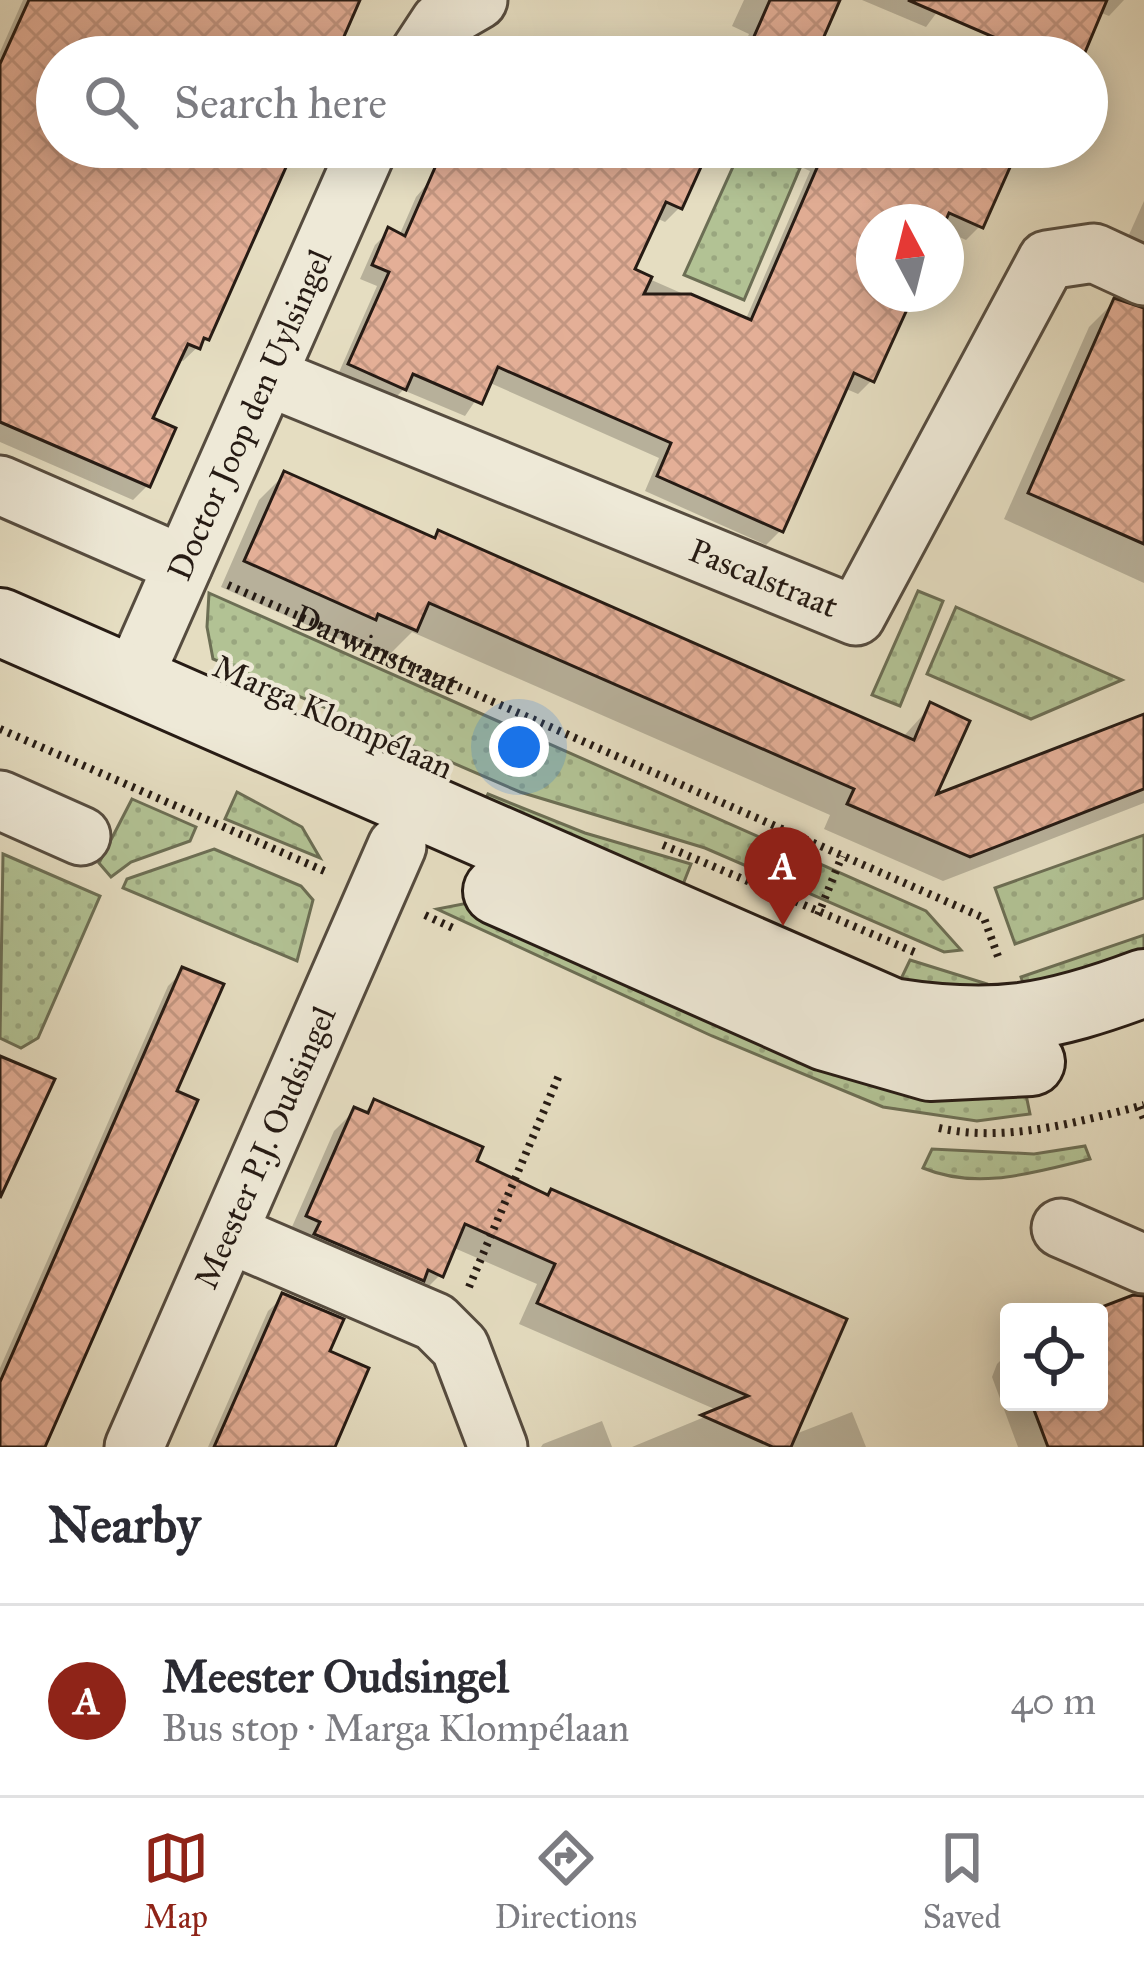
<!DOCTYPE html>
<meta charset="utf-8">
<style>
body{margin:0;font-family:"IM FELL Great Primer",serif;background:#f2f2f3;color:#2b2b33}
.controls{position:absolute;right:36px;bottom:36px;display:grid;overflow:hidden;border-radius:12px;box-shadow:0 6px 30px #0003}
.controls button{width:108px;height:108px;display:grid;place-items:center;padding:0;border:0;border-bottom:3px solid #e1e1e2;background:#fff;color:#2b2b33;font:60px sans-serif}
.compass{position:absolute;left:856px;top:204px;width:108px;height:108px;border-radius:50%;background:#fff;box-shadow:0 6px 30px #0003;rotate:353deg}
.you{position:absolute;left:519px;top:747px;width:42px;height:42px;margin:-30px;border:9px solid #fff;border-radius:50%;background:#1a73e8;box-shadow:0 0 0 18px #1a73e833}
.badge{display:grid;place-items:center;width:78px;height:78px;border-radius:50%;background:#8f2418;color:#fff;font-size:39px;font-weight:700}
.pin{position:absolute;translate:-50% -99px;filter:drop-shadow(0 3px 6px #0008)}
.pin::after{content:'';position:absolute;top:63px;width:42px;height:36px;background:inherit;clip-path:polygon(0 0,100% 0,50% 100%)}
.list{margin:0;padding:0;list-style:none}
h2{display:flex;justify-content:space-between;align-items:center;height:156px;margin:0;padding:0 48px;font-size:51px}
h2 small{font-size:39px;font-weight:400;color:#7c7c81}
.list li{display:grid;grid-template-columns:78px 1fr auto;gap:36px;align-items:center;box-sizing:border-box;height:192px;padding:0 48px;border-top:3px solid #e1e1e2}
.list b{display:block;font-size:45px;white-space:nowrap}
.list p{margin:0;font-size:39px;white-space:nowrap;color:#7c7c81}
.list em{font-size:39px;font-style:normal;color:#7c7c81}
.icon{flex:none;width:66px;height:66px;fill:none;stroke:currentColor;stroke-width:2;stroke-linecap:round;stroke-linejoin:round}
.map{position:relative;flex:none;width:1144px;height:1447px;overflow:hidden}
.search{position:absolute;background:#fff;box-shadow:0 6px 30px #0003;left:36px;right:36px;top:36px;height:132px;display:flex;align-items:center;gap:30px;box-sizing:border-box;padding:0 42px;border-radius:66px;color:#7c7c81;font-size:45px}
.sheet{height:348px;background:#fff}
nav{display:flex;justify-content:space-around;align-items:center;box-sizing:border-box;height:168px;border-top:3px solid #e1e1e2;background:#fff;font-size:33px;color:#7c7c81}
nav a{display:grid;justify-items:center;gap:6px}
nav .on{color:#8f2418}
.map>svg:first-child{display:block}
</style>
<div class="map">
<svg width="1144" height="1447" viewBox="0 0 1144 1447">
<defs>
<pattern id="grass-dots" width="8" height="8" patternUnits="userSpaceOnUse" patternTransform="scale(3)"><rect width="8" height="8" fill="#b2c294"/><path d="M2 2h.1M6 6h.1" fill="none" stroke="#99a67f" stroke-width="1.8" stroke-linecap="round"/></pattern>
<pattern id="building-cross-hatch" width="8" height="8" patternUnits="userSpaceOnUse" patternTransform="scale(3)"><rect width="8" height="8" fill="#e4af97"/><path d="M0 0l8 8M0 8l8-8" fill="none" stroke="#c39681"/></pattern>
</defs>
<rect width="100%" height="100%" fill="#e5ddc1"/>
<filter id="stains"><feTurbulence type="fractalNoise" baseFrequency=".00167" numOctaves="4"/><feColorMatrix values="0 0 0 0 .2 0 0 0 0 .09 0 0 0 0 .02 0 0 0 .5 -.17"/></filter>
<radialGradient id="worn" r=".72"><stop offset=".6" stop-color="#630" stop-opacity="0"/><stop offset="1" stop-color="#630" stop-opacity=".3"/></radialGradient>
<g fill="url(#grass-dots)" stroke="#6c6e54" stroke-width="3">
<polygon points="742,147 800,168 744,300 684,275"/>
<polygon points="918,591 943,601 900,706 872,695"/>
<polygon points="209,593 926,911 961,950 944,952 705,848 520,792 213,659 207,627"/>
<polygon points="956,607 1122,680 1031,719 927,674"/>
<polygon points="237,792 302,827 320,858 225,819"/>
<polygon points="488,794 585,833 691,864 682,887 475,820"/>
<polygon points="132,799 196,827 190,841 131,862 111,877 99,863"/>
<polygon points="1144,835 1144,898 1015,944 995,888"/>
<polygon points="214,849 301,886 313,900 297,961 123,888 127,879"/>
<polygon points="3,854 100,896 38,1038 21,1048 0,1038"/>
<polygon points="468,903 1024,1085 1030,1114 977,1121 883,1107 712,1036 437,909"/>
<polygon points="1144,935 1144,971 1031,1007 1021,977"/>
<polygon points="910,960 987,984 992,1008 899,983"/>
<path d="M1085 1146 1090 1159C1035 1172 978 1191 923 1168L932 1149 1034 1154Z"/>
</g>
<g fill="#0003">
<polygon points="23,0 356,0 331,57 57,57 57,147 291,147 207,338 183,361 177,359 149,420 172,430 147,486 133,500 0,442 0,52"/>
<polygon points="744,0 836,0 812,57 739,57 749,34 732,26"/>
<polygon points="862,0 946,0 926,27"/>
<polygon points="1032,0 1124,0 1109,16 1099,12 1076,57 982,57 993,34"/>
<polygon points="459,147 693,147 680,207 665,222 656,218 631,271 745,321 810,171 756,147 1033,147 1025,156 1015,150 980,226 966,240 946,231 946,222 874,222 874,294 910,294 872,380 858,394 844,388 780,531 766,545 645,491 659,458 488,382 465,416 403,390 390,403 336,379 377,286 360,279 375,245 389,231 399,236 416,197"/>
<polygon points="1144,201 1144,282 1116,264"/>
<polygon points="1114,302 1144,311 1144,583 1004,519 1089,327"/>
<polygon points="285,474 433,540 439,533 902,738 931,706 931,800 1144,717 1144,803 943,881 824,829 830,815 412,632 389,655 352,639 348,643 221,587 259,500"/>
<polygon points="183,971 173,1093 194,1102 42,1447 0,1447 0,1368 168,986"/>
<polygon points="374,1102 473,1162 546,1198 793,1435 852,1412 866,1447 632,1447 719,1411 519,1324 537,1284 452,1247 440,1275 420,1295 288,1236 334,1131 354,1111 363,1114"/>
<polygon points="283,1297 326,1353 365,1370 331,1447 208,1447 268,1311"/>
<polygon points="1133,1298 1144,1299 1144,1447 1018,1447 992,1377 997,1364 1009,1352 1009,1402 1099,1402 1096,1312"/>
<polygon points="602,1421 612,1447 541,1447 543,1444"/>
</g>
<g fill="url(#building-cross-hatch)" stroke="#261b14" stroke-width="3">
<polygon points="29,0 360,0 335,57 57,57 57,147 295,147 209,340 204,338 200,349 188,344 153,418 176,428 150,487 0,422 0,64"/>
<polygon points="770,0 840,0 815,57 745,57"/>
<polygon points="908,0 1107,0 1083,57 988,57 996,38"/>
<polygon points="444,147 710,147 682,209 666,202 635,269 652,277 644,294 691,294 751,320 826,147 1019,147 983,228 949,213 945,222 874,222 874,294 914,294 874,382 854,373 783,532 657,476 671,443 498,367 482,404 413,374 406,390 348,364 389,272 372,265 388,227 405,236"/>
<polygon points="1114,298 1144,308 1144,544 1028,493"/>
<polygon points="284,471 435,538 438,530 914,740 930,702 970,721 937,794 1144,714 1144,789 970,857 847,804 854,789 429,603 417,631 378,614 376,620 244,561"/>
<polygon points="182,967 224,984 177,1091 198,1100 45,1447 0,1447 0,1382"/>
<polygon points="0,1056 55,1079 0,1198"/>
<polygon points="374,1099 483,1147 477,1161 548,1195 551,1189 847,1319 791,1447 773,1447 701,1415 748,1396 537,1303 555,1264 465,1224 443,1277 428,1270 424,1281 314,1234 320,1222 306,1216 354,1107 368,1113"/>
<polygon points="282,1293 344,1319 330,1351 369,1368 335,1447 214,1447"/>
<polygon points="1133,1295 1144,1296 1144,1447 1048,1447 1031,1402 1099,1402 1099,1308"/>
</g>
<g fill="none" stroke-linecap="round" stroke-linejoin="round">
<g stroke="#564c3f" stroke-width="63">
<g id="street">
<polyline points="417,57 440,22 478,0"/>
<path id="s2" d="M269 377 856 616 1047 260 1094 253 1144 276"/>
<polyline points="0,485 183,565"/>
<path id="s3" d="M132 681 368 147"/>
<polyline points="0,800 81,836"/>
<polyline points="1061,1228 1144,1264"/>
<polyline points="230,1234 435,1322 460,1347 498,1447"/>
<path id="s4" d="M134 1447 397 846"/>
</g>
</g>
<g stroke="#261b14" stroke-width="72">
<g id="secondary">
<path d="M0 622 892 1012C994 1028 1048 1019 1144 983"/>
<polyline points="497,891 826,1037 930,1067 1031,1062"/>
</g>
</g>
<g stroke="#261b14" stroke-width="8" stroke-dasharray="3 6" stroke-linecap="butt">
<path id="s1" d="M228 585 984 918 1000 962"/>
<polyline points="0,729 329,873"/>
<polyline points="663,845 919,954"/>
<polyline points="425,915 455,929"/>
<polyline points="818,915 842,856"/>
<polyline points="1139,1107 1144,1119"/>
<path d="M939 1128C1006 1143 1078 1122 1144 1105"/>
<polyline points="469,1287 560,1073"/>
</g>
<use href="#street" stroke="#eee9d7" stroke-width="57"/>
<use href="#secondary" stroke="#eee9d7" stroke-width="66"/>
</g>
<g text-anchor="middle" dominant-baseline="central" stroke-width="9" stroke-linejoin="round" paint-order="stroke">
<g font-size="33" fill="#261b14" stroke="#eee9d7">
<text stroke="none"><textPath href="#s3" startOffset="291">Doctor Joop den Uylsingel</textPath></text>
<text stroke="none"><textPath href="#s2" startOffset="534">Pascalstraat</textPath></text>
<text stroke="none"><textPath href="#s1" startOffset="162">Darwinstraat</textPath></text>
<text transform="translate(333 717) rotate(24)">Marga Klompélaan</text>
<text stroke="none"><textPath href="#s4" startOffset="327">Meester P.J. Oudsingel</textPath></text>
</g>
</g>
<rect width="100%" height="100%" filter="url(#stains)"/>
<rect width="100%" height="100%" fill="url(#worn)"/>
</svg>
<div class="controls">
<button><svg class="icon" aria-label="locate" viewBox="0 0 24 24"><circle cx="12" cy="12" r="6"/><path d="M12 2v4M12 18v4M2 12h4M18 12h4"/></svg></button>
</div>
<svg class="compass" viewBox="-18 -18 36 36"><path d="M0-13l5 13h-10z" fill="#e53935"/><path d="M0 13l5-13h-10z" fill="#7c7c81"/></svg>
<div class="you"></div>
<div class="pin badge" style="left:783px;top:926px">A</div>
<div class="search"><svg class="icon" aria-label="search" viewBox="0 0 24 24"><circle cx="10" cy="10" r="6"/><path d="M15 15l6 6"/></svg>Search here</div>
</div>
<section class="sheet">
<h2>Nearby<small></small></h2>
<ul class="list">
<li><span class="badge">A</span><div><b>Meester Oudsingel</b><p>Bus stop · Marga Klompélaan</p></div><em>40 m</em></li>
</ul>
</section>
<nav>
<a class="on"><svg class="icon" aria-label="map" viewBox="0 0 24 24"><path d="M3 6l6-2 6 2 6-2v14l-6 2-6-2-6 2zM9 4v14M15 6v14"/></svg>Map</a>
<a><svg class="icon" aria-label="directions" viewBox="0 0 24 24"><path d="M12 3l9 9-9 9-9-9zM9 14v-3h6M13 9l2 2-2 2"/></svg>Directions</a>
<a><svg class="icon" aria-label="saved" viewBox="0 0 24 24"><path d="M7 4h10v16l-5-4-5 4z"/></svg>Saved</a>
</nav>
